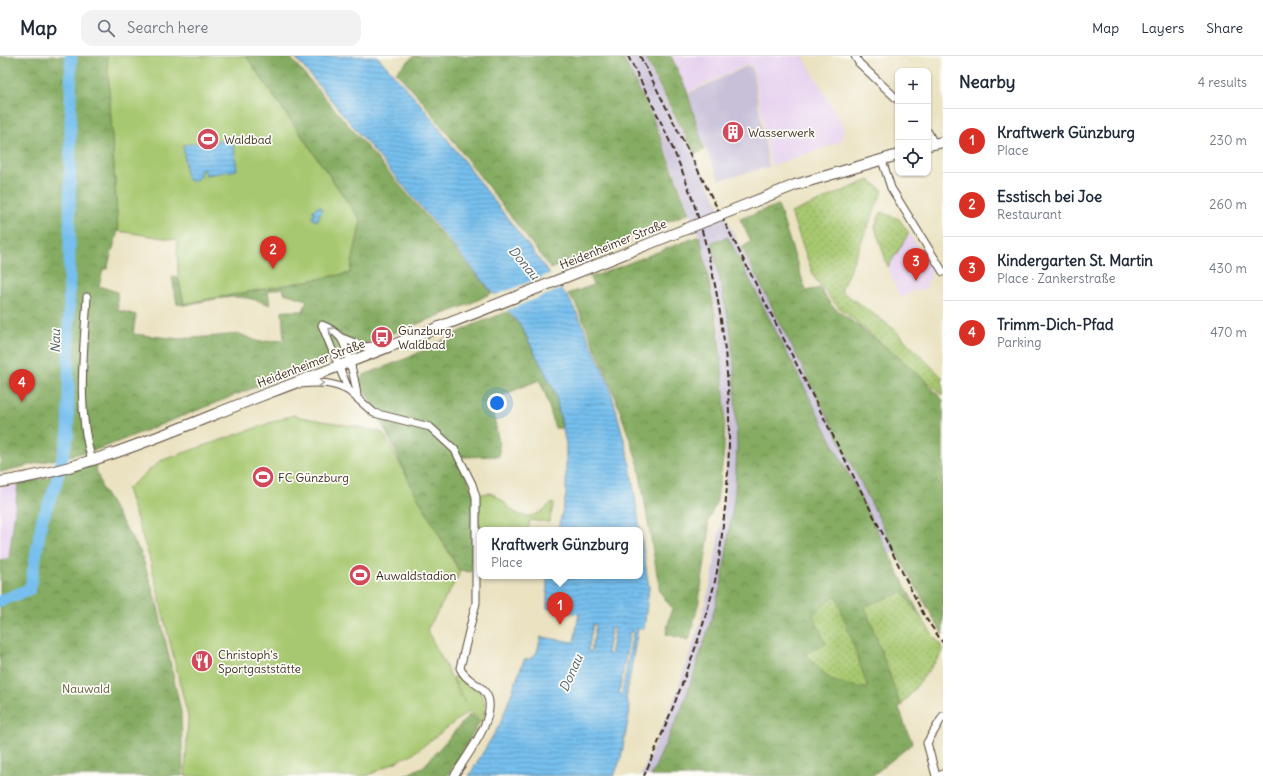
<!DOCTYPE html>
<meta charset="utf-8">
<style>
body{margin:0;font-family:Delius,sans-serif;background:#f2f2f3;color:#1f2937}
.controls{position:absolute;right:12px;top:12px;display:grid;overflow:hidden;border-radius:8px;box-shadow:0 1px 3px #0004}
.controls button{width:36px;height:36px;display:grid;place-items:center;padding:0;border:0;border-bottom:1px solid #e0e1e3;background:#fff;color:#1f2937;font:20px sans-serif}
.you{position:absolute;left:497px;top:347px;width:14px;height:14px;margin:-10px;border:3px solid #fff;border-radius:50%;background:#1a73e8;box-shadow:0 0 0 6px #1a73e833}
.badge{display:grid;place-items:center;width:26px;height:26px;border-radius:50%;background:#d93025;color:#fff;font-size:13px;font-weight:700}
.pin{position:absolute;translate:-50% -33px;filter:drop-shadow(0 1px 2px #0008)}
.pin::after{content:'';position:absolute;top:21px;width:14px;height:12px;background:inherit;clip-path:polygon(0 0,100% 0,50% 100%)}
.popup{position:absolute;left:477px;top:471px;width:166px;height:52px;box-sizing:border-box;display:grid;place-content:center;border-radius:8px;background:#fff;filter:drop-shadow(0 1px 3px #0005);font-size:13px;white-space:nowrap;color:#747a83}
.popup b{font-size:15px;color:#1f2937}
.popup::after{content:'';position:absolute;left:50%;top:100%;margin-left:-8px;border:8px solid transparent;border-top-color:#fff}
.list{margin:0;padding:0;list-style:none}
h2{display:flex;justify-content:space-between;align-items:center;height:52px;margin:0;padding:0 16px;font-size:17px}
h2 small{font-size:13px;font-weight:400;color:#747a83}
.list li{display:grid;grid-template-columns:26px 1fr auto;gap:12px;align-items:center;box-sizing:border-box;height:64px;padding:0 16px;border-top:1px solid #e0e1e3}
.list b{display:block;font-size:15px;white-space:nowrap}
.list p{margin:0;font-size:13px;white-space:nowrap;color:#747a83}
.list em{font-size:13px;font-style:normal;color:#747a83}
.icon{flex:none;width:22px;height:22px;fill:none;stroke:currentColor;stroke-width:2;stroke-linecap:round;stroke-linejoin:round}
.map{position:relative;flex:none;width:943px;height:720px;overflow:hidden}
header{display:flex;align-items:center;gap:24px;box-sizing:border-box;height:56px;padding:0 20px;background:#fff;border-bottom:1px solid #e0e1e3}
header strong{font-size:19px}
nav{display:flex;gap:22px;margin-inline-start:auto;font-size:14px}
.search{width:280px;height:36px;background:#f2f2f3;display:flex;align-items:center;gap:10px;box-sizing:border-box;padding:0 14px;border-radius:12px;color:#747a83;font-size:15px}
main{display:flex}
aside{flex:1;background:#fff}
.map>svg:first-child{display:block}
</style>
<header>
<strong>Map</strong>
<div class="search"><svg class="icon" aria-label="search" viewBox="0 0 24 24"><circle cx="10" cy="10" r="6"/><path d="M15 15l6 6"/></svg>Search here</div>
<nav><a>Map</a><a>Layers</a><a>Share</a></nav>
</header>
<main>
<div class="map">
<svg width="943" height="720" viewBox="0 0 943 720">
<defs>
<pattern id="forest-crowns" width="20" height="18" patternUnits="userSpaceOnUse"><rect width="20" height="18" fill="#85ac62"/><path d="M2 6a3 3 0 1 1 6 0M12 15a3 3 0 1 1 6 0" fill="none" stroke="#6e8c50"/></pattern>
<pattern id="garden-dots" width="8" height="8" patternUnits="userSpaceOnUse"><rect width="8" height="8" fill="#a7c870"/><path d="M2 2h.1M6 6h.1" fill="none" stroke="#89a35b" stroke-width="1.8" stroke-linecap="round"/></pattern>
<pattern id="water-rules" width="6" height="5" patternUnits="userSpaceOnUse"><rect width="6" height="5" fill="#76bfee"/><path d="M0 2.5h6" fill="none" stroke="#629bc0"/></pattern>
</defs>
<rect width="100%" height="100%" fill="#fdfcf7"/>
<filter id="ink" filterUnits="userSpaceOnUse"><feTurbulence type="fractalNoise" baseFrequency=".025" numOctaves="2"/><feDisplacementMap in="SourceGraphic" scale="8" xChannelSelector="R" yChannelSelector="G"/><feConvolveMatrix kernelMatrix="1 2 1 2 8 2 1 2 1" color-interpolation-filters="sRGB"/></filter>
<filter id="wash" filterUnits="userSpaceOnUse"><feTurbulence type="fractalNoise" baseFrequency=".012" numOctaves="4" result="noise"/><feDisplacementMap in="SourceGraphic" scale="16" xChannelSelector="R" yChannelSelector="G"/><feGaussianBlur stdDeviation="0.9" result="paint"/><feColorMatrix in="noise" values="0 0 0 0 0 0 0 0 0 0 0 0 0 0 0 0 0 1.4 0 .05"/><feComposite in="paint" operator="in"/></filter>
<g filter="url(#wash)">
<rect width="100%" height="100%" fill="#eae2c1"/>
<g fill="#e7d2ef">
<polygon points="672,0 803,0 844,71 841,86 771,110 753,10 746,9 688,36"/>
<polygon points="909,177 932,213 930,224 926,226 928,231 919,235 917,233 900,242 888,211"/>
<polygon points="18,429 9,502 0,505 0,431"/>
</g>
<g fill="#c8bfd8">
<polygon points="623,0 643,0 896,496 890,499 728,181 712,186 730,272 734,310 737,391 735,436 722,525 710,568 684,647 651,720 641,720 674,644 701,564 712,523 725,436 727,391 726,352 720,274 703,189 653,60"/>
<polygon points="747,10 752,11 769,111 719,124 696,70 689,37"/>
</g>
<g fill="#a7c870" stroke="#717947">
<polygon points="107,0 246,0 361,165 350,217 184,248 178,221 177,184 118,175"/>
<path d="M293 359C323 367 354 368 383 377L460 517 427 574 465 647 453 622 460 618C478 632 490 641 482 666L469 655 414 697 367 720H185L188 661 150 504 127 433 160 405Z"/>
<path d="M490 437C501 441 505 449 515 456 527 465 543 457 551 447H554L549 466 530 464 528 474H480V517L478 515 479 438Z"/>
</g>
<g fill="url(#forest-crowns)" stroke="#606b40">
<path d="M0 0H107L118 175 107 213H103L99 230 117 236 118 254 136 259 133 278 181 283 240 278 259 286 284 284 282 255H303L307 244 284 237 283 232 268 235 270 249C239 235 216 243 185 249L177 248 172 221H178L184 248 350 217 361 165 246 0H289L492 237 467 249 346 295 102 392 0 416Z"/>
<polygon points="414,0 622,0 652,60 689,157 551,213 424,47 396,16"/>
<polygon points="644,0 671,0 687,35 704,94 695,98"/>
<polygon points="778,149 806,235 820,232 832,250 914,313 943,344 943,579 896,496 742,192 751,185 740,163"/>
<polygon points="699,180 702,189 718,274 722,311 725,351 724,395 717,445 708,465 709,479 699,545 689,584 666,578 672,552 660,536 638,407 611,329 577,250 568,238 593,229 590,222"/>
<polygon points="728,181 922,563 943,596 899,652 907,675 913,687 872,720 651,720 684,647 710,568 722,525 735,436 737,391 734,310 730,272 712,186"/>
<polygon points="507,256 520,270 555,336 562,372 555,372 545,337 539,324 491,344 499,388 499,400 461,401 473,439 471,516 459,514 412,431 376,354 358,325 364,319 410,301 473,269"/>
<polygon points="95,409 102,433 141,497 158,551 181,656 183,720 0,720 0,505 9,502 18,429"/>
<polygon points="470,658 480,666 447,720 404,720 424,710"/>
</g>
<g fill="url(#garden-dots)" stroke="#717947">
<polygon points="869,124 883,134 841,235 893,272 942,321 943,339 835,248 814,221 791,157"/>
<polygon points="881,156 899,163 909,177 888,211 875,171"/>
<polygon points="903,536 943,593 943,596 901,650 865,550"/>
<path d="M836 539 868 632C831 627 830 626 806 598L826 588 813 559Z"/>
</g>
<g fill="url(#water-rules)" stroke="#587486" fill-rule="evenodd">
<path d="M294 0H377L422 50 569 243 579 261 609 328 629 402 649 532 644 573 638 572 626 643 630 654 621 702 614 720H469L500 668 524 604 530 603 537 596 541 581 574 586 579 558 547 552V520H640V474H558L566 439V388L555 336 521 270ZM593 568 596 569 591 596 588 595ZM611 572H615L610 599 607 598ZM630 575 633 576 622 638H619Z"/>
<path d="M233 83 237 114 206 119 204 113 201 114C201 124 188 131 186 119 184 110 185 99 183 89Z"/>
<polygon points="319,150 321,151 322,156 319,159 319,163 316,165 312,162 314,157 313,154"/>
</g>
<polygon fill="#eae2c1" points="552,217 564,232 505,255 493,240"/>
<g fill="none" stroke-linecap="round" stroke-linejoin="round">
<polyline stroke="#76bfee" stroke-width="12" points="0,545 30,533 42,464 55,431 68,380 71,0"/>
</g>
</g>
<g filter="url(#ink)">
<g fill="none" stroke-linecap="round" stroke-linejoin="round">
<g stroke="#554636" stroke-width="9">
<g id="minor">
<polyline points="855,0 859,7 898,44"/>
<polyline points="928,76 934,88"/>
<polyline points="882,104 891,132 943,216"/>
<path d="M87 241C84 295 76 352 92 405"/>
<polyline points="342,282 365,291 389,288"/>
<path d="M300 328C318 326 333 326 349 335"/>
<path d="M357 342C357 331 347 289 340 281 335 275 330 272 322 269L349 335 374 357 430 371 455 394 472 428 476 441V547L460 612C465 624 476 626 484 635 503 655 465 702 454 720"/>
<polyline points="936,720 927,687 943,660"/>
<polyline points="939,720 943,718"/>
</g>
</g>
<g stroke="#554636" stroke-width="12">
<g id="secondary">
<polyline points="928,89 943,86"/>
<polyline points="753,146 795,129 898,99"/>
<path d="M0 426C90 413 174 374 258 341 401 287 544 230 686 173"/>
</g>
</g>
<use href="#minor" stroke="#fff" stroke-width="7"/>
<use href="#secondary" stroke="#fff" stroke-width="10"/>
<g stroke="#3b2a1e" stroke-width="2" stroke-dasharray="6 3" stroke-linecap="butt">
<path d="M628 0C652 47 676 94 693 145 727 249 737 360 723 469 721 487 719 507 715 525 699 592 671 657 644 720"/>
<polyline points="640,0 893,498 925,561 943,587"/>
</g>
<g stroke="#554636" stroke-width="12" stroke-linecap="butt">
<polyline id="secondary-bridge" points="686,173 753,146"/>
</g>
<use href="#secondary-bridge" stroke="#fff" stroke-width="10"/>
</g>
<defs><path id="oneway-chevron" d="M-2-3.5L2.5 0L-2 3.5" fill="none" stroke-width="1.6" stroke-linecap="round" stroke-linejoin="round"/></defs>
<g stroke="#a79f9a">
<use href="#oneway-chevron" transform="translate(331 274) rotate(-146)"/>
<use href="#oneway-chevron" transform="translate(321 327) rotate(2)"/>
</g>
</g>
<defs>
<g id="building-disc" transform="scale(1.15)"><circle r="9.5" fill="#d1495b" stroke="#fdfcf7"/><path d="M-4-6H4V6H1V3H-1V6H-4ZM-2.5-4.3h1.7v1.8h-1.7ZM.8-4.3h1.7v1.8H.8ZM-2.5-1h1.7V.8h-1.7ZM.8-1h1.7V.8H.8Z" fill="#fff"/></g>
<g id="stadium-disc" transform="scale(1.15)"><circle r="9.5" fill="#d1495b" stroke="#fdfcf7"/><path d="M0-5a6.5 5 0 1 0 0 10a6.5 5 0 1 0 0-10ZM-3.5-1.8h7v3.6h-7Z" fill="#fff"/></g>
<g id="bus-disc" transform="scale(1.15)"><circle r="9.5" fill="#d1495b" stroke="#fdfcf7"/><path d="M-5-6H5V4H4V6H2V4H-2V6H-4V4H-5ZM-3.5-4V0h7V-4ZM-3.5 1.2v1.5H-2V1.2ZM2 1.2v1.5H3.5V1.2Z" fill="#fff"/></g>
<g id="restaurant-disc" transform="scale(1.15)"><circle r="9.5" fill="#d1495b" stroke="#fdfcf7"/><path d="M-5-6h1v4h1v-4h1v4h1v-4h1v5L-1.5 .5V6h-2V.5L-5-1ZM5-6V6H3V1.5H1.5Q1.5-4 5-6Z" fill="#fff"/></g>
</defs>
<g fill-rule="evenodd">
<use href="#building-disc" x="733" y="76"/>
<use href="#stadium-disc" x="208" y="83"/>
<use href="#bus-disc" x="382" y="281"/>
<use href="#stadium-disc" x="263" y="421"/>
<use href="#stadium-disc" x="360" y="519"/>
<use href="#restaurant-disc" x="202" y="605"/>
</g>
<g text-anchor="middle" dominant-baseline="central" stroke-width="3.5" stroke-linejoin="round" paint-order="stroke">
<g font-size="12" fill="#3b2a1e" stroke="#fdfcf7" text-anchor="start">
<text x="748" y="76">Wasserwerk</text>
<text x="224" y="83">Waldbad</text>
<text x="398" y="274">Günzburg,<tspan x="398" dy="14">Waldbad</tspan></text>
<text x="278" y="421">FC Günzburg</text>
<text x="376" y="519">Auwaldstadion</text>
<text x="218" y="598">Christoph's<tspan x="218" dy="14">Sportgaststätte</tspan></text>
</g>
<g font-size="12" fill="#3b2a1e" stroke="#fdfcf7">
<text transform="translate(613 188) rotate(-22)">Heidenheimer Straße</text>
<text transform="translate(311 307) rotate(-21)">Heidenheimer Straße</text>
</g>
<g font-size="12" fill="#5b5937" stroke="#fdfcf7">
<text x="86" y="632">Nauwald</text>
</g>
<g font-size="13" font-style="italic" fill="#505e67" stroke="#fdfcf7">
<text transform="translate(524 207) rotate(50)">Donau</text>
<text transform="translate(55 285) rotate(-90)">Nau</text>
<text transform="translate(571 617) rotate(-66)">Donau</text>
</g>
</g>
</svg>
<div class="controls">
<button>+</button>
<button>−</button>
<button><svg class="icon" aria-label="locate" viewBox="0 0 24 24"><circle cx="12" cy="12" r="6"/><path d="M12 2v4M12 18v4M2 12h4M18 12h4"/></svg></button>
</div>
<div class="you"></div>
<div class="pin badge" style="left:560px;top:569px">1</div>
<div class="popup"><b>Kraftwerk Günzburg</b>Place</div>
<div class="pin badge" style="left:273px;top:213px">2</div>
<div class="pin badge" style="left:916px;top:225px">3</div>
<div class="pin badge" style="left:22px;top:346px">4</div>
</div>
<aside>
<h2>Nearby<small>4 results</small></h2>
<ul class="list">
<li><span class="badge">1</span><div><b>Kraftwerk Günzburg</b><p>Place</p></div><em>230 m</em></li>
<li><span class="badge">2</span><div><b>Esstisch bei Joe</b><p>Restaurant</p></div><em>260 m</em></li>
<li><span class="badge">3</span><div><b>Kindergarten St. Martin</b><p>Place · Zankerstraße</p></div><em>430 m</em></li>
<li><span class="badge">4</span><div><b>Trimm-Dich-Pfad</b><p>Parking</p></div><em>470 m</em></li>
</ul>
</aside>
</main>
